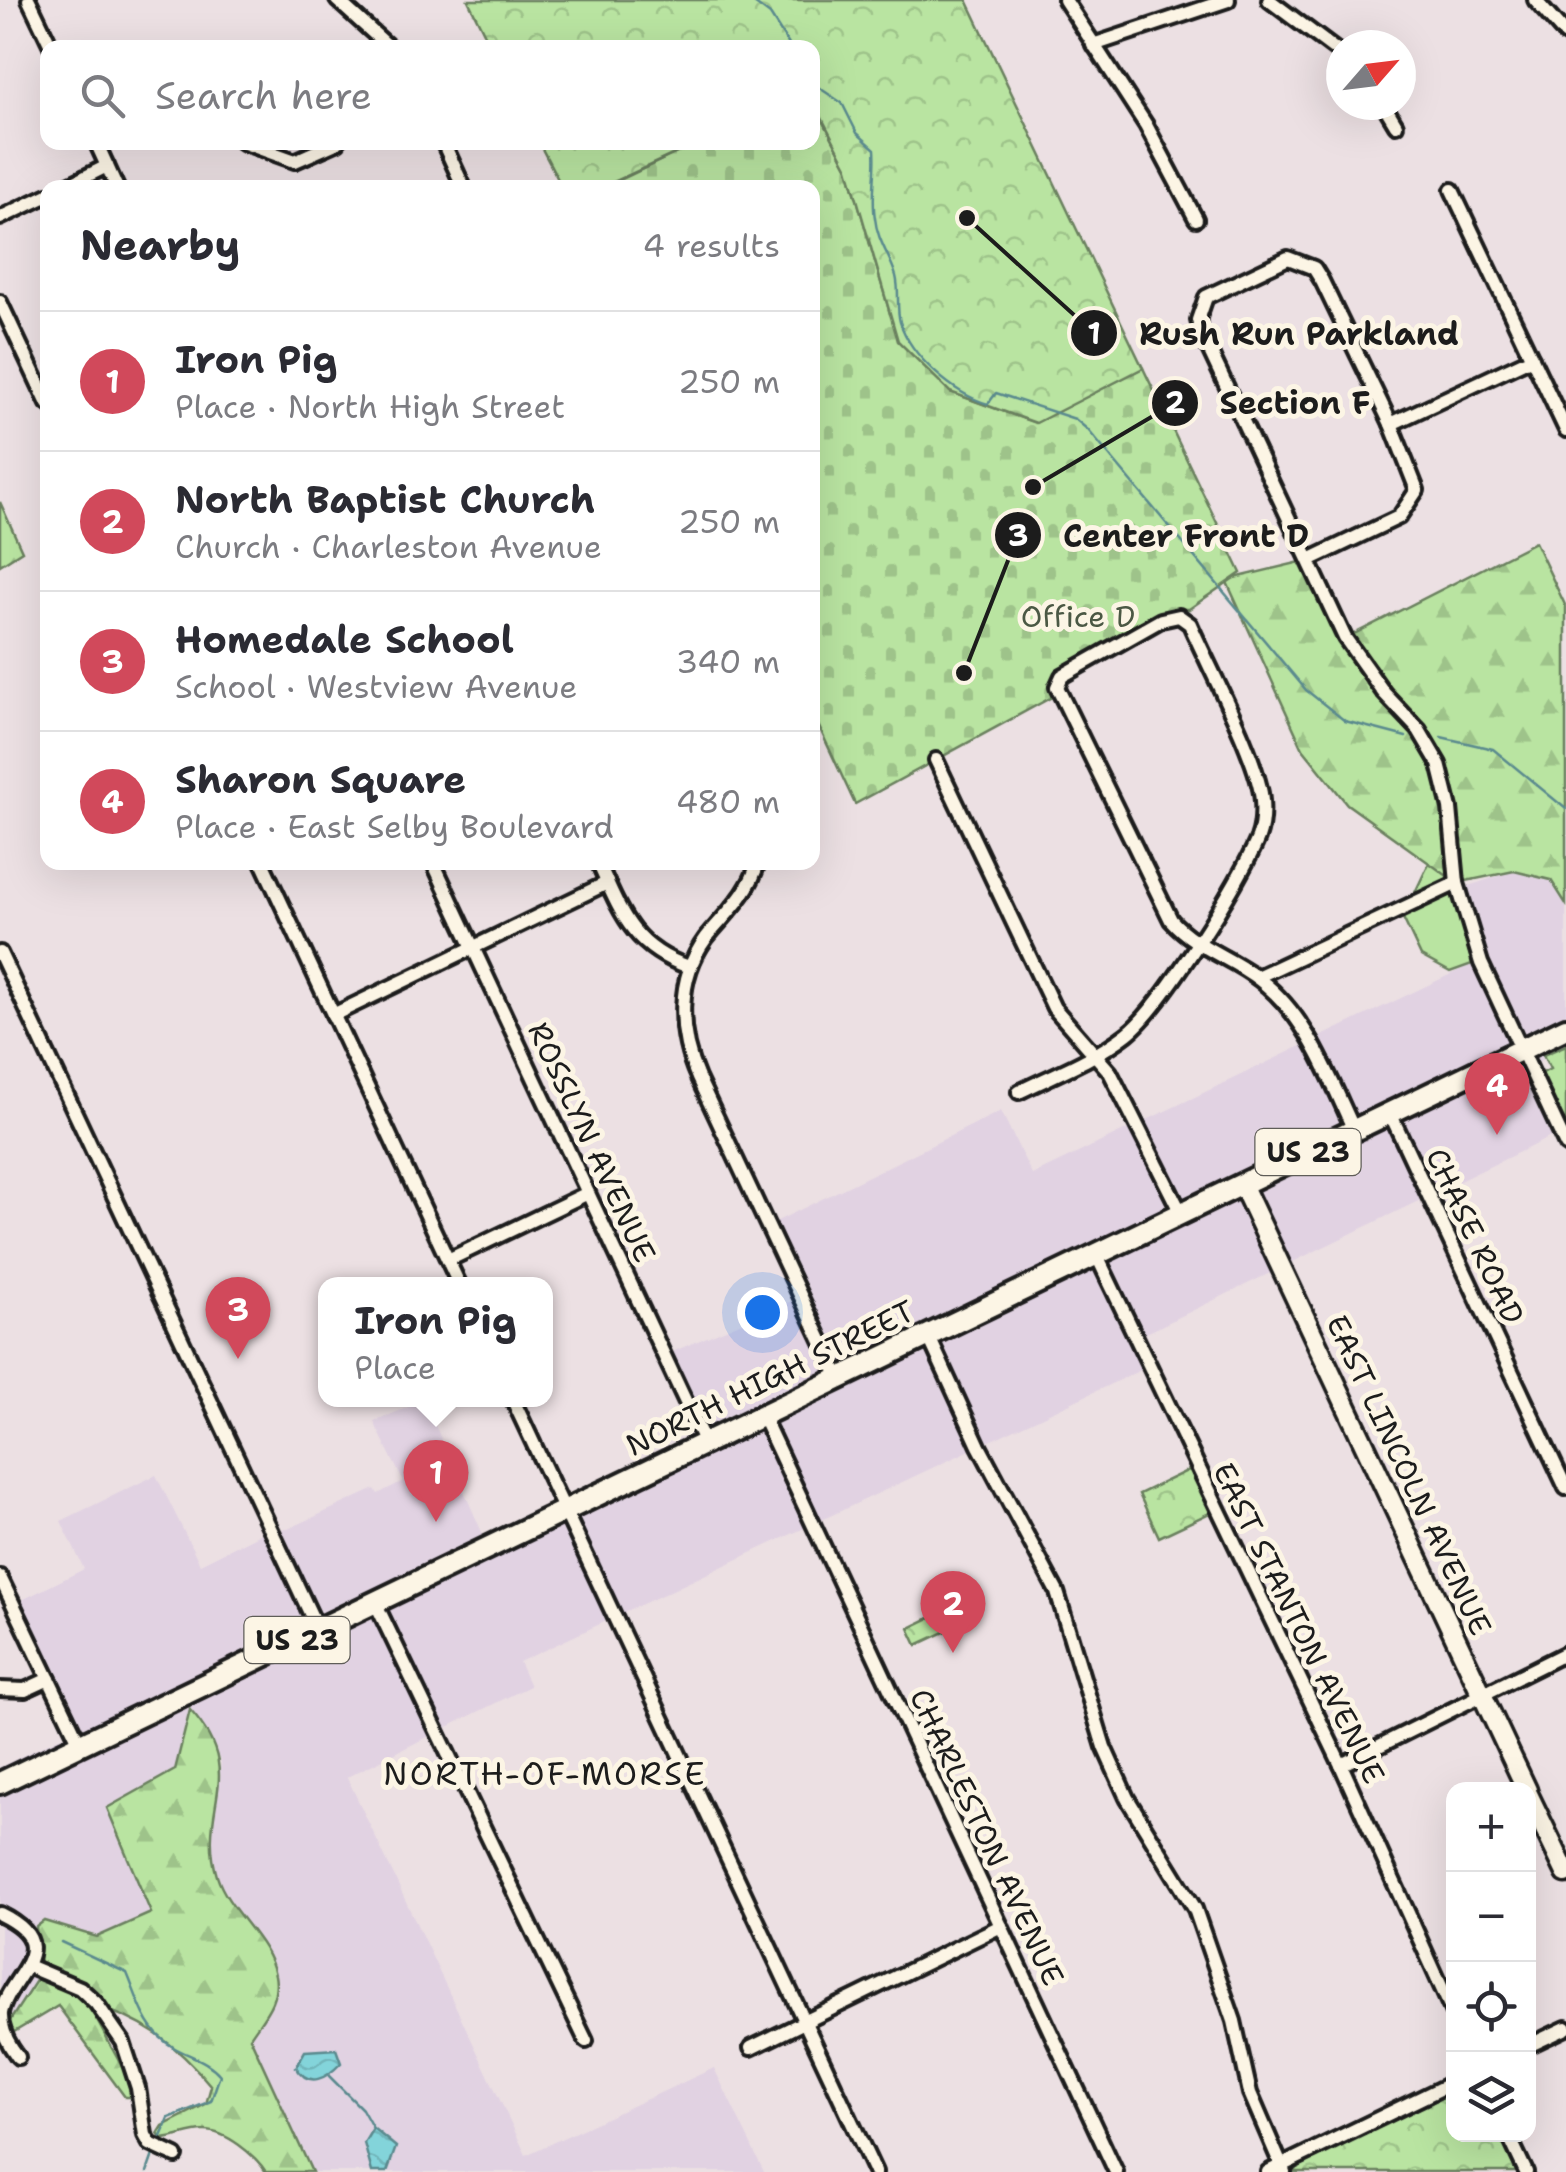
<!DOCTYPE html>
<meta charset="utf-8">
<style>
body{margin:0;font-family:"Shantell Sans",sans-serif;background:#f7f7f7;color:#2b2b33}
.controls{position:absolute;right:30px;bottom:30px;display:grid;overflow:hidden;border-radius:20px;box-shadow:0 10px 40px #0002}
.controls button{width:90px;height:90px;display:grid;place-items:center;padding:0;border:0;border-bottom:2px solid #e1e1e2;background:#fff;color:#2b2b33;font:50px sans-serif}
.compass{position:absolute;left:1326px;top:30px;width:90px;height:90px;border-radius:50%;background:#fff;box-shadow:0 10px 40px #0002;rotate:62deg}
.you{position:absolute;left:762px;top:1312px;width:35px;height:35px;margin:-25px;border:8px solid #fff;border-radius:50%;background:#1a73e8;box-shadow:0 0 0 15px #1a73e833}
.badge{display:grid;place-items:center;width:65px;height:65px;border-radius:50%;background:#d1495b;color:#fff;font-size:32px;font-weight:700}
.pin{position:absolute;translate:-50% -82px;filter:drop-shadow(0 2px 5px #0008)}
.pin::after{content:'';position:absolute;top:52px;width:35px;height:30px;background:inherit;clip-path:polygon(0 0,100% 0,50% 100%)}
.popup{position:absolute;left:318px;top:1277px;width:235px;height:130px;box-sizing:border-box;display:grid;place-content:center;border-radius:20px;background:#fff;filter:drop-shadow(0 2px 8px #0005);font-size:32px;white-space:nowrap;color:#7c7c81}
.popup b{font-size:38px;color:#2b2b33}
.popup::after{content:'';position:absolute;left:50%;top:100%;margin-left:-20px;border:20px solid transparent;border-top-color:#fff}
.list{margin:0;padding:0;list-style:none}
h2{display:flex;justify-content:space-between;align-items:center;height:130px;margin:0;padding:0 40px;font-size:42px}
h2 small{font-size:32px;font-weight:400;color:#7c7c81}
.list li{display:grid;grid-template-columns:65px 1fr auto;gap:30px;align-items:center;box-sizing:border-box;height:140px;padding:0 40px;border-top:2px solid #e1e1e2}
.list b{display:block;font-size:38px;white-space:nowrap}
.list p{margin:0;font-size:32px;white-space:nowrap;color:#7c7c81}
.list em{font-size:32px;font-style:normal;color:#7c7c81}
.icon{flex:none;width:55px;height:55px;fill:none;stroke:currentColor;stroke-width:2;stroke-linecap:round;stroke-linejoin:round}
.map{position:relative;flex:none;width:1566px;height:2172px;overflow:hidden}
.search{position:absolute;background:#fff;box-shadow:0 10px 40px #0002;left:40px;top:40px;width:780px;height:110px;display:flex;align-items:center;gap:25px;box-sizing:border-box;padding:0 35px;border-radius:20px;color:#7c7c81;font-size:38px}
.panel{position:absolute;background:#fff;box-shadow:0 10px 40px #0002;left:40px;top:180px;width:780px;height:690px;border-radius:20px}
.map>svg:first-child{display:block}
</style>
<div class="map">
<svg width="1566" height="2172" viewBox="0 0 1566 2172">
<defs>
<pattern id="forest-firs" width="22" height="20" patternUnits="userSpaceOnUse" patternTransform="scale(2.5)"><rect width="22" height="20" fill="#b9e4a1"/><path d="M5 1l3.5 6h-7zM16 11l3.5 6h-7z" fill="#9ec38a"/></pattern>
<pattern id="cemetery-stones" width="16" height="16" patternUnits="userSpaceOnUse" patternTransform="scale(2.5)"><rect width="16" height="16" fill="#b9e4a1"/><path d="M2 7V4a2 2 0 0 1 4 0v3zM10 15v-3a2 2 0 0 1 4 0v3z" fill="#9ec38a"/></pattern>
<pattern id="park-crowns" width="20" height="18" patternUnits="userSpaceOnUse" patternTransform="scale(2.5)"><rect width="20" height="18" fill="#b9e4a1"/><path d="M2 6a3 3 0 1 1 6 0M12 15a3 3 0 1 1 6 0" fill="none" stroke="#9ec38a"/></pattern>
<pattern id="water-waves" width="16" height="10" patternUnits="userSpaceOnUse" patternTransform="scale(2.5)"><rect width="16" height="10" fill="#83d4da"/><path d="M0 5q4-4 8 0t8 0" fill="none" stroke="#71b5ba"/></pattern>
</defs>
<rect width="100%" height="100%" fill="#ece0e3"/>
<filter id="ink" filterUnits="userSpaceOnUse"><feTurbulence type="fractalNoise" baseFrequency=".01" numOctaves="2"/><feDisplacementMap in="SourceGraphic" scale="20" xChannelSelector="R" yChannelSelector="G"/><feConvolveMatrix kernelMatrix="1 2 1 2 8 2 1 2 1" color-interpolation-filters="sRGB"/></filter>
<g filter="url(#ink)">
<polygon fill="#e1d2e2" points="1513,871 1551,880 1566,904 1566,1045 1536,1063 1565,1130 1136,1338 1145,1368 519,1662 530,1686 347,1777 526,2155 714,2068 764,2172 312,2172 250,2037 276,1997 275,1972 218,1880 211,1845 221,1762 190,1711 175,1770 107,1809 152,1913 97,1937 44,1921 41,1973 10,2021 14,2032 0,2044 0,1767 73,1731 10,1606 84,1569 61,1521 156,1475 200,1564 268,1530 288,1529 375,1489 378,1494 403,1481 374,1422 424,1400 488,1546 706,1443 665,1355 801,1297 769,1225 1001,1111 1032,1175 1472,964 1454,891"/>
<g fill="#b9e4a1" stroke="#6a805e" stroke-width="2.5">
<polygon points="1445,857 1472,964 1450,972 1421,956 1403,918 1429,863"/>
<polygon points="1566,1045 1566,1132 1539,1075 1550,1069 1543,1055"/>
</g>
<g fill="url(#forest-firs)" stroke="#6a805e" stroke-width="2.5">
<polygon points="0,502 22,551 0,565"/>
<polygon points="1535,542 1566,607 1566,904 1551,880 1514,871 1457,883 1347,804 1303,749 1226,580 1309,560 1346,638"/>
<path d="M190 1710C249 1775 196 1808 217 1876 228 1911 269 1940 275 1975 280 2000 263 2017 250 2037L312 2172H266C255 2155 225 2130 204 2131 191 2131 176 2138 162 2139L158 2134 163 2126 206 2104 211 2086C177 2044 141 2018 88 2004L133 2087V2097H125L58 2006 14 2032 9 2022 41 1973 36 1927 44 1921 97 1937 151 1913 107 1808 175 1770Z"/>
</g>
<polygon fill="url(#cemetery-stones)" stroke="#6a805e" stroke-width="2.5" points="813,101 848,168 890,314 950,392 1035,423 1143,368 1241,573 1189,609 1176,609 1055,674 1048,685 1052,697 855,804 813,714 812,188 603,188 697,143 812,142"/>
<g fill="url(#park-crowns)" stroke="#6a805e" stroke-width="2.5">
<polygon points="468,0 967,0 1143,368 1036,423 950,392 898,341 848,168 813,101 812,48 491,47"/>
<polygon points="539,143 698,143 603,187 562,187"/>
<polygon points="1193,1468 1214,1511 1159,1537 1139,1494"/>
<polygon points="938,1614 947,1631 917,1645 909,1628"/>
<polygon points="1453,2092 1454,2134 1502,2135 1519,2172 1294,2172 1297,2166"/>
</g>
<g fill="url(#water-waves)" stroke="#5a8a8e" stroke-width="2.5">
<path d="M336 2049 341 2063C327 2078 309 2089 296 2067L305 2051Z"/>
<polygon points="373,2128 396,2147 387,2172 372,2172 364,2143"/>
</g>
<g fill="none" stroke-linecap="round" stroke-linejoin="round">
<g stroke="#5a8a8e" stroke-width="2.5">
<polyline points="750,0 770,15 791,48"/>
<path d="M812 83 842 103 857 133 875 149C877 172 871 195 875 218 877 240 890 256 896 276 900 291 896 307 900 322 911 357 954 394 988 404L996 393 1075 419 1088 430 1306 690 1345 721 1406 737"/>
<polyline points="1441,737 1493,749 1566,809"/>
<path d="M61 1942 127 1973C136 1994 143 2021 160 2037 178 2055 204 2056 220 2075L211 2101 169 2118 160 2139"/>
<polyline points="329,2076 362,2109 372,2127"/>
<polyline points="147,2172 153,2155"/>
</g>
<g stroke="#1c1c1c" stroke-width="20">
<g id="minor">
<polyline points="29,0 52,48"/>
<polyline points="337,0 390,48"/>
<polyline points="1065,0 1146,125 1196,219"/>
<polyline points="1269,0 1341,54"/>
<polyline points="1535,0 1566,35"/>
<polyline points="1093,45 1228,0"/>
<polyline points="1384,105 1396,125"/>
<polyline points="96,142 117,188"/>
<polyline points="242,142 295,161 338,142"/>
<polyline points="443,142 464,188"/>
<polyline points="63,188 107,166"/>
<polyline points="1452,190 1566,430"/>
<polyline points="0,218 48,195"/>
<polyline points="0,302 48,404"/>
<polyline points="1391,424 1532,358"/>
<polyline points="1309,560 1399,517 1417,490 1391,424 1322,281 1314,268 1288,258 1206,297 1198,320 1201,332 1345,638 1384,693 1419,730 1439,764 1450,808 1457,883 1481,963 1566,1145"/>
<polyline points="936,760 1054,1008 1110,1072 1181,1213"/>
<polyline points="262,862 459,1284"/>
<polyline points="433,862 705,1443"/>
<path d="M598 862C621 913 633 948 689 967"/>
<path d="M758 862C749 895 726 913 706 938 676 979 678 1033 698 1078L839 1378"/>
<polyline points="0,953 318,1630"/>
<polyline points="1257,977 1457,883"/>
<polyline points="333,1015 607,883"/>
<path d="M1019 1092C1055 1074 1095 1059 1127 1034 1161 1008 1241 880 1258 838 1262 827 1263 813 1262 801 1259 760 1208 666 1190 624L1179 616 1161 620 1062 676 1057 687 1171 920C1197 949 1231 957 1260 980 1308 1017 1329 1077 1354 1130"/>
<polyline points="1390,1113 1566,1488"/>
<polyline points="1096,1254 1341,1765 1454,2015"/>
<polyline points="448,1260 588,1193"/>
<polyline points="928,1335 979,1446 1057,1592 1104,1747 1127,1798 1195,1909 1234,2021 1250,2093 1284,2172"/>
<polyline points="513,1400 875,2172"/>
<polyline points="762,1415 1116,2172"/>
<polyline points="0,1577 80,1744"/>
<polyline points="375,1602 586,2041"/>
<polyline points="0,1689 25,1690 49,1679"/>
<polyline points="1341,1765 1566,1653"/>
<path d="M0 1914C67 1947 9 1974 1 2013 0 2030 8 2044 18 2057"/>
<polyline points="28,1966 80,1988 96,2003 123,2042 138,2088 145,2135 150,2144 176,2156"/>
<polyline points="1528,2046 1566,2028"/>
<polyline points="751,2048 1001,1926"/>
<polyline points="1508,2134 1526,2172"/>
<polyline points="1268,2172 1454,2082"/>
</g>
</g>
<g stroke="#1c1c1c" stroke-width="25">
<g id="secondary">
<polyline points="1242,1184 1527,1790"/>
<polyline points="1528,1794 1566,1873"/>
</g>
</g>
<g stroke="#1c1c1c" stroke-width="28">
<polyline id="primary" points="0,1783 1566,1028"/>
</g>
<use href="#minor" stroke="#fcf5e5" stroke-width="12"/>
<use href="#secondary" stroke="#fcf5e5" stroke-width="18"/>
<use href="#primary" stroke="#fcf5e5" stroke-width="20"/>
</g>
</g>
<g text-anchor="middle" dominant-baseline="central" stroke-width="10" stroke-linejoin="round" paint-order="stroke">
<g fill="#fcf5e5" stroke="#5f5d58" stroke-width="2.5">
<rect x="1255.5" y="1129" width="105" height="46" rx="8"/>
<rect x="244.5" y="1617" width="105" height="46" rx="8"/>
</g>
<g font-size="28" font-weight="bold" fill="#1c1c1c">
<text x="1308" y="1152">US 23</text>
<text x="297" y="1640">US 23</text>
</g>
<g font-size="30" fill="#4b5844" stroke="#fcf5e5">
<text x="1078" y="616">Office D</text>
</g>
<g font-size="30" fill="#1c1c1c" stroke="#fcf5e5">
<text transform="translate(592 1142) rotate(65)">ROSSLYN AVENUE</text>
<text transform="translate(1475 1236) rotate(65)">CHASE ROAD</text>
<text transform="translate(770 1378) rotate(-26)">NORTH HIGH STREET</text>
<text transform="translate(1409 1475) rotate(65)">EAST LINCOLN AVENUE</text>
<text transform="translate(1299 1623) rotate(64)">EAST STANTON AVENUE</text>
<text transform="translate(987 1837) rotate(65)">CHARLESTON AVENUE</text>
</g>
<g font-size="32" letter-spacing="2.5" fill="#1c1c1c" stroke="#fcf5e5">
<text x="545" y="1773">NORTH-OF-MORSE</text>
</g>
</g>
<path fill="none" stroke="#1c1c1c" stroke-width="4" d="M967 218L1094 333M1033 487L1175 403M964 673L1018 535"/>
<g fill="#1c1c1c" stroke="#fcf5e5" stroke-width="4">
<circle cx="967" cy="218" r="10"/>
<circle cx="1033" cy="487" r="10"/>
<circle cx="964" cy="673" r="10"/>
<circle cx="1094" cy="333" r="25"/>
<circle cx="1175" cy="403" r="25"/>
<circle cx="1018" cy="535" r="25"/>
</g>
<g font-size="30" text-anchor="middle" font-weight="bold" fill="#fff">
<text x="1094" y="344">1</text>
<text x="1175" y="413">2</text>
<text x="1018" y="546">3</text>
</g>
<g font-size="32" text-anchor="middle" font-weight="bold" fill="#1c1c1c" stroke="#fcf5e5" stroke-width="10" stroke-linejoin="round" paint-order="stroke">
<text x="1299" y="345">Rush Run Parkland</text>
<text x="1295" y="414">Section F</text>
<text x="1186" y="547">Center Front D</text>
</g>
</svg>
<div class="controls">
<button>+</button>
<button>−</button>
<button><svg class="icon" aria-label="locate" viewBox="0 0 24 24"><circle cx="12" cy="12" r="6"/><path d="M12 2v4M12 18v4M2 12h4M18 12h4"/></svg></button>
<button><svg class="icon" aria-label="layers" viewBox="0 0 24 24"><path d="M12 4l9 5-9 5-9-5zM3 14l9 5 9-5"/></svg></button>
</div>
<svg class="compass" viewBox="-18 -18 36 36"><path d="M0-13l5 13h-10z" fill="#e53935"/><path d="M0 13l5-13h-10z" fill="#7c7c81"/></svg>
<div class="you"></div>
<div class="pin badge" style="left:436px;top:1522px">1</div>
<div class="popup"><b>Iron Pig</b>Place</div>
<div class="pin badge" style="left:953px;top:1653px">2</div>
<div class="pin badge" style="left:238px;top:1359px">3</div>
<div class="pin badge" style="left:1497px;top:1135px">4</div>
<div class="search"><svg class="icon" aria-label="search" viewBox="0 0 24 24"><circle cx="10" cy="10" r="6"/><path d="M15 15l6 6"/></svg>Search here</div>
<section class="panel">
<h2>Nearby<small>4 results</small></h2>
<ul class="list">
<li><span class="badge">1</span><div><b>Iron Pig</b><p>Place · North High Street</p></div><em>250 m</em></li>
<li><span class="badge">2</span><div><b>North Baptist Church</b><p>Church · Charleston Avenue</p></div><em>250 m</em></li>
<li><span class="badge">3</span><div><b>Homedale School</b><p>School · Westview Avenue</p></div><em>340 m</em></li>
<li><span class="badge">4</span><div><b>Sharon Square</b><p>Place · East Selby Boulevard</p></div><em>480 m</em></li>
</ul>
</section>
</div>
